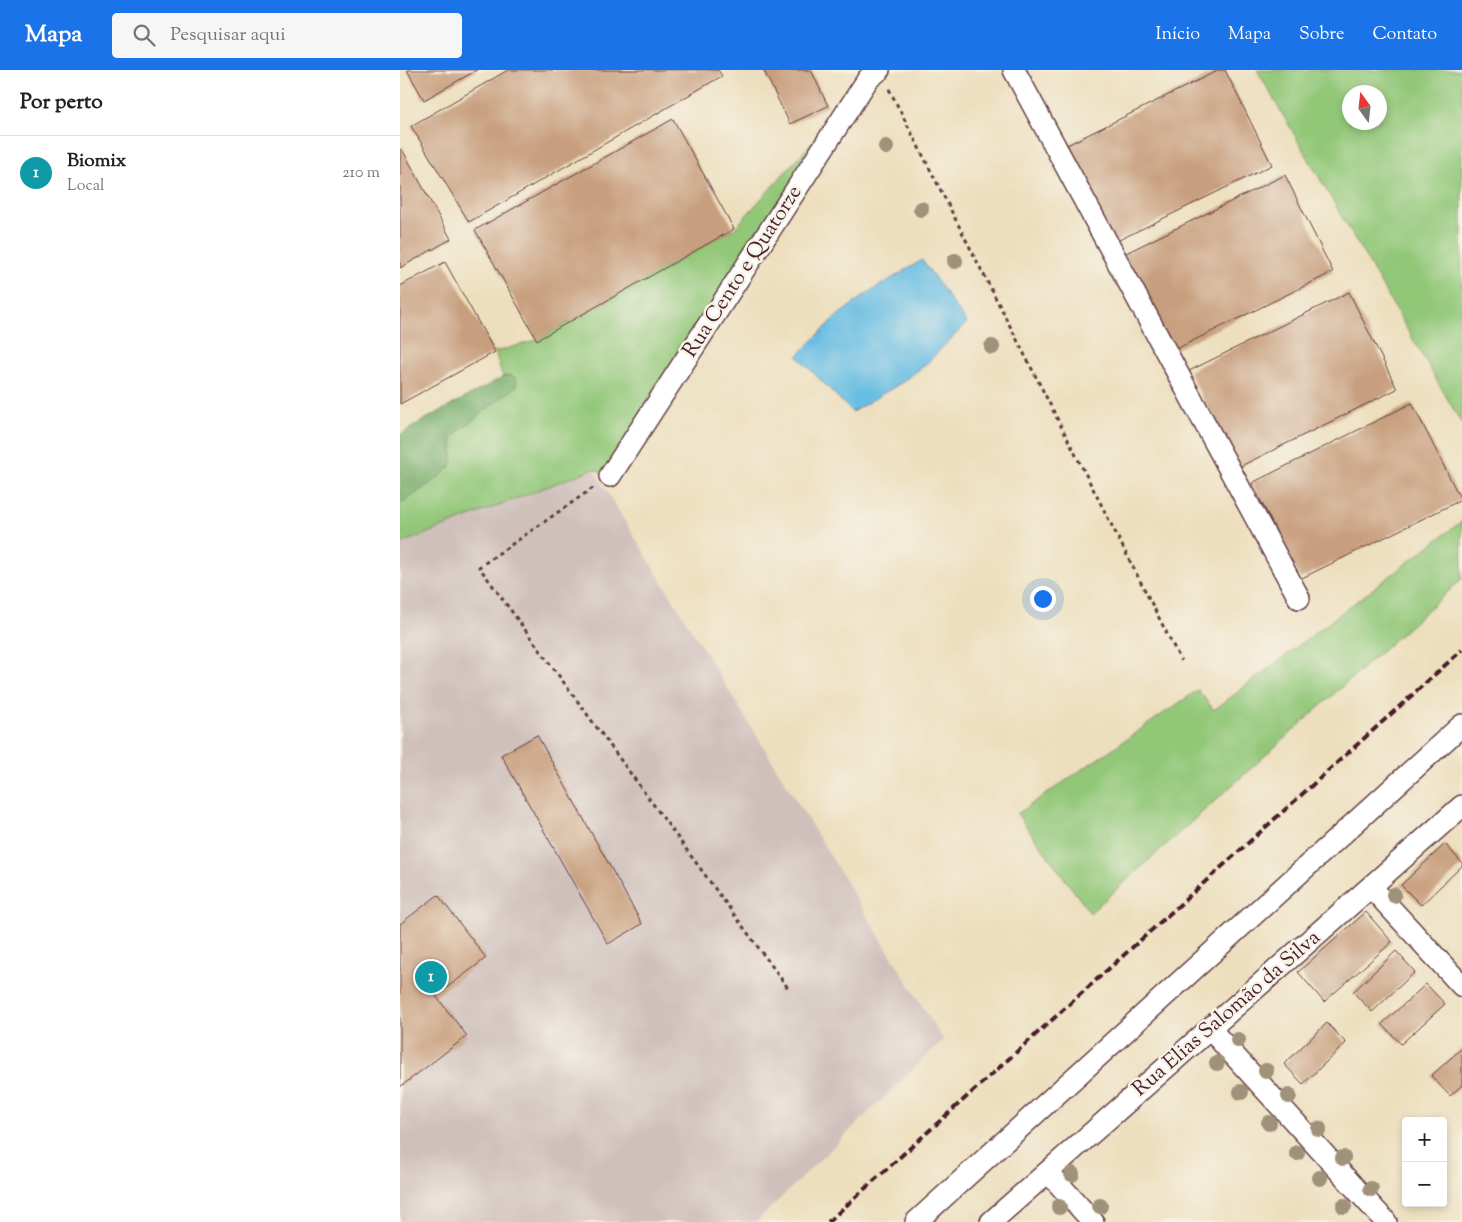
<!DOCTYPE html>
<html lang="pt">
<meta charset="utf-8">
<style>
body{margin:0;font-family:"Sorts Mill Goudy",serif;background:#f6f6f6;color:#222}
.controls{position:absolute;right:15px;bottom:15px;display:grid;overflow:hidden;border-radius:5px;box-shadow:0 2px 8px #0003}
.controls button{width:45px;height:45px;display:grid;place-items:center;padding:0;border:0;border-bottom:1px solid #e0e0e0;background:#fff;color:#222;font:25px sans-serif}
.compass{position:absolute;left:942px;top:15px;width:45px;height:45px;border-radius:50%;background:#fff;box-shadow:0 2px 8px #0003;rotate:345deg}
.you{position:absolute;left:642px;top:528px;width:18px;height:18px;margin:-12px;border:4px solid #fff;border-radius:50%;background:#1a73e8;box-shadow:0 0 0 8px #1a73e833}
.badge{display:grid;place-items:center;width:32px;height:32px;border-radius:50%;background:#1a73e8;color:#fff;font-size:16px;font-weight:700}
.pin{position:absolute;translate:-50% -50%;border:2px solid #fff;box-shadow:0 1px 5px #0006}
.list{margin:0;padding:0;list-style:none}
h2{display:flex;justify-content:space-between;align-items:center;height:65px;margin:0;padding:0 20px;font-size:21px}
h2 small{font-size:16px;font-weight:400;color:#767676}
.list li{display:grid;grid-template-columns:32px 1fr auto;gap:15px;align-items:center;box-sizing:border-box;height:75px;padding:0 20px;border-top:1px solid #e0e0e0}
.list b{display:block;font-size:19px;white-space:nowrap}
.list p{margin:0;font-size:16px;white-space:nowrap;color:#767676}
.list em{font-size:16px;font-style:normal;color:#767676}
.icon{flex:none;width:28px;height:28px;fill:none;stroke:currentColor;stroke-width:2;stroke-linecap:round;stroke-linejoin:round}
.map{position:relative;flex:none;width:1062px;height:1152px;overflow:hidden}
header{display:flex;align-items:center;gap:30px;box-sizing:border-box;height:70px;padding:0 25px;background:#1a73e8;color:#fff}
header strong{font-size:24px}
nav{display:flex;gap:28px;margin-inline-start:auto;font-size:18px}
.search{width:350px;height:45px;background:#f6f6f6;display:flex;align-items:center;gap:12px;box-sizing:border-box;padding:0 18px;border-radius:5px;color:#767676;font-size:19px}
main{display:flex}
aside{flex:1;background:#fff}
.map>svg:first-child{display:block}
</style>
<header>
<strong>Mapa</strong>
<div class="search"><svg class="icon" aria-label="search" viewBox="0 0 24 24"><circle cx="10" cy="10" r="6"/><path d="M15 15l6 6"/></svg>Pesquisar aqui</div>
<nav><a>Início</a><a>Mapa</a><a>Sobre</a><a>Contato</a></nav>
</header>
<main>
<aside>
<h2>Por perto<small></small></h2>
<ul class="list">
<li><span class="badge" style="background:#0f9aa8">1</span><div><b>Biomix</b><p>Local</p></div><em>210 m</em></li>
</ul>
</aside>
<div class="map">
<svg width="1062" height="1152" viewBox="0 0 1062 1152">
<rect width="100%" height="100%" fill="#f7f3e8"/>
<filter id="ink" filterUnits="userSpaceOnUse"><feTurbulence type="fractalNoise" baseFrequency=".02" numOctaves="2"/><feDisplacementMap in="SourceGraphic" scale="10" xChannelSelector="R" yChannelSelector="G"/><feConvolveMatrix kernelMatrix="1 2 1 2 8 2 1 2 1" color-interpolation-filters="sRGB"/></filter>
<filter id="wash" filterUnits="userSpaceOnUse"><feTurbulence type="fractalNoise" baseFrequency=".0096" numOctaves="4" result="noise"/><feDisplacementMap in="SourceGraphic" scale="20" xChannelSelector="R" yChannelSelector="G"/><feGaussianBlur stdDeviation="1.12" result="paint"/><feColorMatrix in="noise" values="0 0 0 0 0 0 0 0 0 0 0 0 0 0 0 0 0 1.4 0 .05"/><feComposite in="paint" operator="in"/></filter>
<g filter="url(#wash)">
<rect width="100%" height="100%" fill="#eddfbe"/>
<polygon fill="#cfc0bb" points="193,399 543,970 356,1152 0,1152 0,476 4,472"/>
<g fill="#92c778" stroke="#6e7352" fill-rule="evenodd">
<path d="M857 0H1062V354ZM949 22H979V52H949Z"/>
<polygon points="468,10 210,406 193,399 4,472 0,476 0,434 43,404 53,378 52,370 52,367 90,336 109,305 103,307 95,282 137,270 334,159"/>
<polygon points="1062,451 1062,509 690,843 617,744 798,620 814,640"/>
</g>
<path fill="#75ac68" stroke="#60664a" d="M109 305 115 308 117 313 116 317 90 336 52 367C50 376 55 385 51 395 47 404 10 427 0 434V365L22 351 103 307Z"/>
<polygon fill="#67bde3" stroke="#586e87" points="522,190 567,253 525,295 501,313 452,342 397,286 437,246 466,224"/>
<g id="blocks">
<g fill="#c89f7e">
<polygon points="7,0 77,0 24,30"/>
<polygon points="108,0 318,0 322,6 69,152 11,56"/>
<polygon points="366,0 411,0 428,36 390,54 364,1"/>
<polygon points="819,0 825,0 872,95 711,174 663,77"/>
<polygon points="273,49 334,159 137,270 75,160"/>
<polygon points="2,79 51,169 0,198 0,80"/>
<polygon points="885,105 933,202 772,281 724,184"/>
<polygon points="45,192 95,282 0,334 0,216"/>
<polygon points="949,222 997,319 837,398 789,301"/>
<polygon points="1012,333 1061,430 900,509 852,413"/>
<polygon points="137,665 242,854 208,874 101,685"/>
<polygon points="1045,774 1062,793 1062,796 1021,835 1001,815"/>
<polygon points="38,825 86,888 36,926 67,966 0,1017 0,854"/>
<polygon points="966,842 992,872 924,932 898,902"/>
<polygon points="996,881 1015,902 972,942 953,922"/>
<polygon points="1026,914 1045,934 1001,974 982,954"/>
<polygon points="927,953 946,973 903,1014 884,994"/>
<polygon points="1062,978 1062,1015 1050,1026 1031,1006"/>
</g>
</g>
</g>
<g filter="url(#ink)">
<use href="#blocks" fill-opacity="0" stroke="#623c41" stroke-width="1"/>
<g fill="none" stroke-linecap="round" stroke-linejoin="round">
<g stroke="#623c41" stroke-width="24">
<g id="minor">
<polyline points="614,0 899,528"/>
<polyline points="210,406 468,9 479,0"/>
<polyline points="971,817 1062,916"/>
<polyline points="810,959 986,1152"/>
<polyline points="648,1102 693,1152"/>
<polyline points="516,1152 1062,655"/>
<polyline points="591,1152 1062,736"/>
</g>
</g>
<g stroke="#623c41" stroke-width="3" stroke-dasharray="4 4" stroke-linecap="butt">
<polyline points="489,19 781,591"/>
<polyline points="193,418 79,497 388,918"/>
</g>
<use href="#minor" stroke="#fff" stroke-width="21"/>
<polyline stroke="#4a1f2b" stroke-width="4" stroke-dasharray="8 4" stroke-linecap="butt" points="428,1152 1062,580"/>
</g>
<g fill="#9f917a">
<circle cx="486" cy="77" r="8"/>
<circle cx="521" cy="139" r="8"/>
<circle cx="555" cy="191" r="8"/>
<circle cx="592" cy="277" r="8"/>
<circle cx="994" cy="825" r="8"/>
<circle cx="838" cy="970" r="8"/>
<circle cx="817" cy="993" r="8"/>
<circle cx="866" cy="1001" r="8"/>
<circle cx="841" cy="1022" r="8"/>
<circle cx="889" cy="1026" r="8"/>
<circle cx="869" cy="1053" r="8"/>
<circle cx="919" cy="1059" r="8"/>
<circle cx="897" cy="1083" r="8"/>
<circle cx="943" cy="1088" r="8"/>
<circle cx="672" cy="1104" r="8"/>
<circle cx="920" cy="1108" r="8"/>
<circle cx="971" cy="1119" r="8"/>
<circle cx="700" cy="1136" r="8"/>
<circle cx="944" cy="1136" r="8"/>
<circle cx="659" cy="1137" r="8"/>
</g>
</g>
<g text-anchor="middle" dominant-baseline="central" stroke-width="5" stroke-linejoin="round" paint-order="stroke">
<g font-size="21" fill="#4a1f2b" stroke="#f7f3e8">
<text transform="translate(343 202) rotate(-57)">Rua Cento e Quatorze</text>
<text transform="translate(827 944) rotate(-41)">Rua Elias Salomão da Silva</text>
</g>
</g>
</svg>
<div class="controls">
<button>+</button>
<button>−</button>
</div>
<svg class="compass" viewBox="-18 -18 36 36"><path d="M0-13l5 13h-10z" fill="#e53935"/><path d="M0 13l5-13h-10z" fill="#767676"/></svg>
<div class="you"></div>
<div class="pin badge" style="left:31px;top:907px;background:#0f9aa8">1</div>
</div>
</main>
